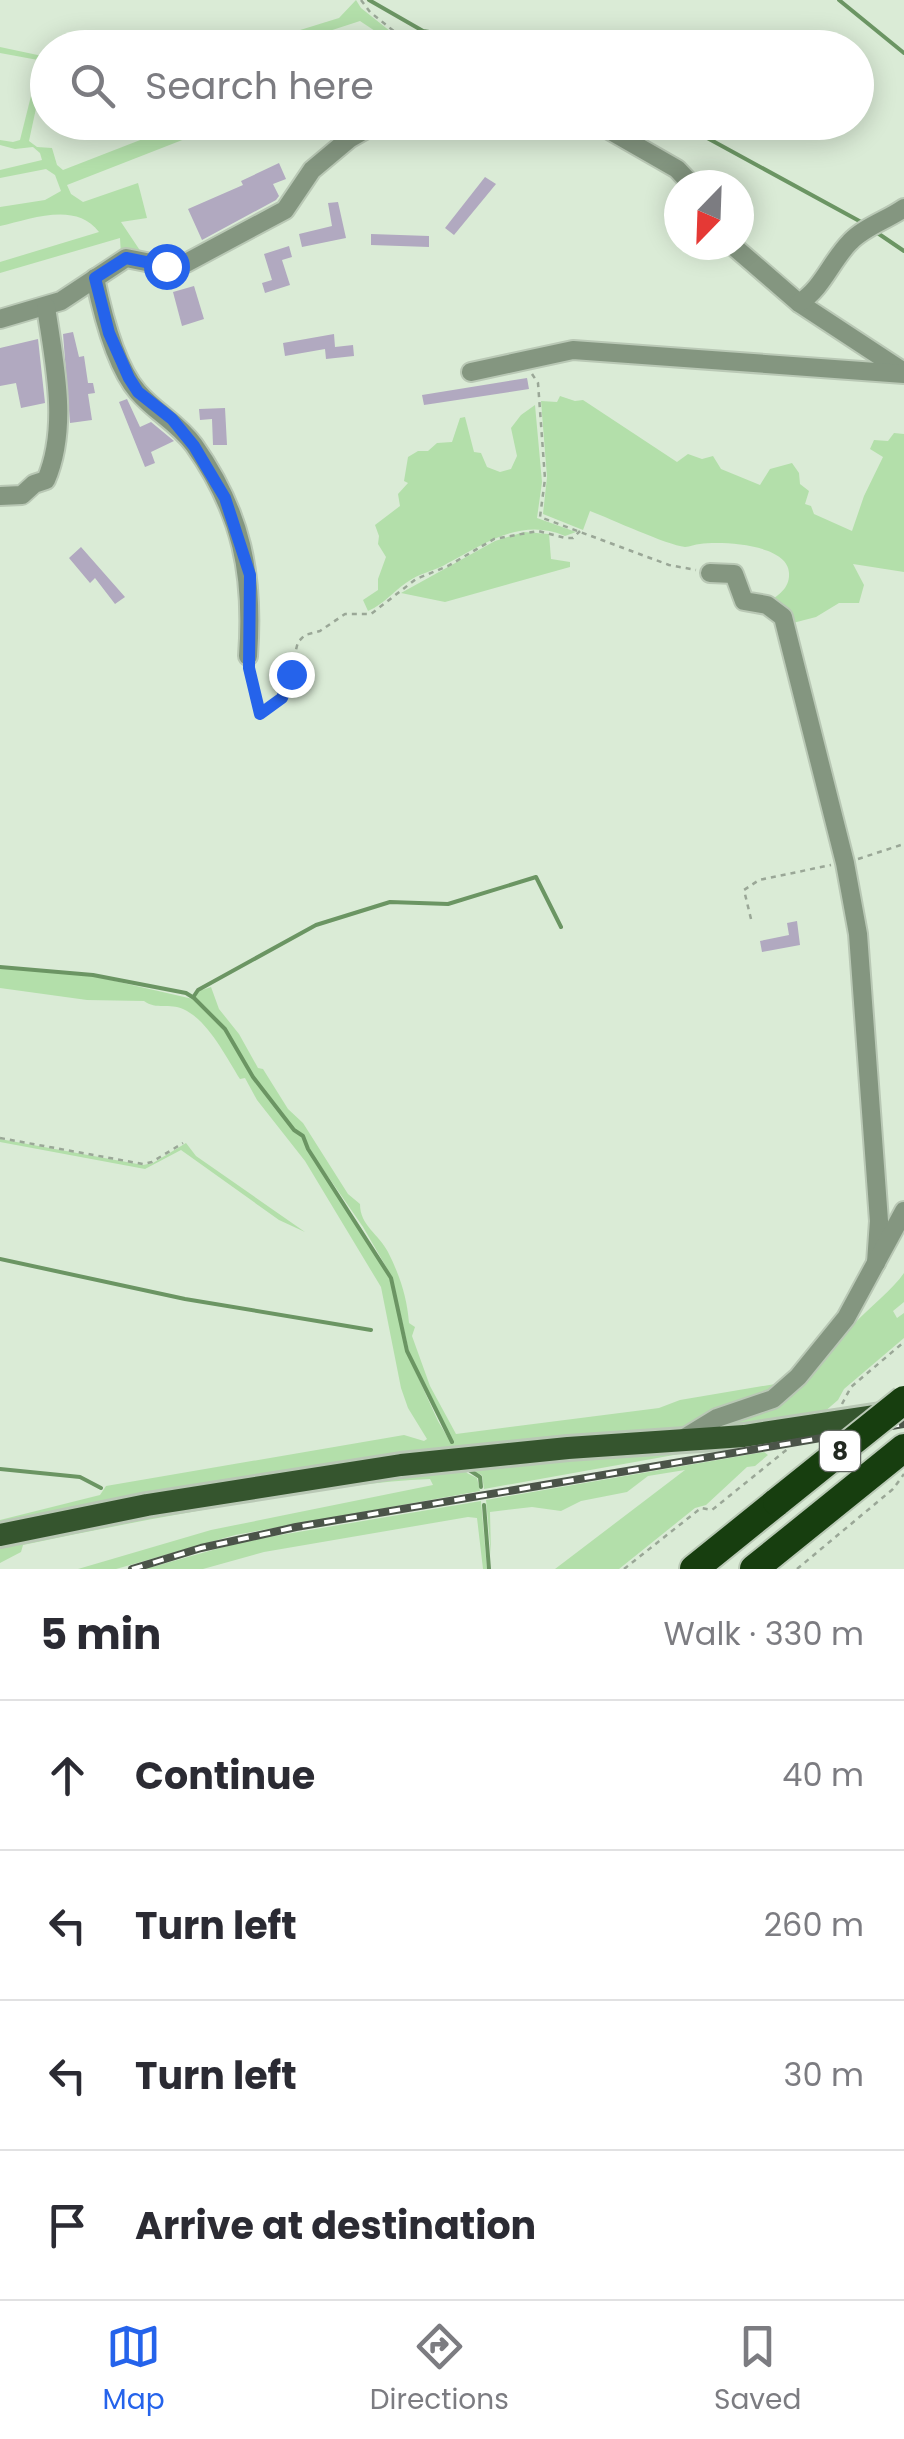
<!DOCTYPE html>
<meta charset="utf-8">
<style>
body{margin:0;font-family:Poppins,sans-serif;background:#f7f7f7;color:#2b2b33}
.compass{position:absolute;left:664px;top:170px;width:90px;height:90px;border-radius:50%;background:#fff;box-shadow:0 5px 25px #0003;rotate:203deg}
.stop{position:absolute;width:30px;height:30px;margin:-22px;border:8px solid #2563eb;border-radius:50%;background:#fff}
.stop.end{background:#2563eb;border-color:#fff;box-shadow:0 2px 10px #0008}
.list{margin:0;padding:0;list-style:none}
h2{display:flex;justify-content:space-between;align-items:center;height:130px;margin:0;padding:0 40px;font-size:42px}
h2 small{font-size:32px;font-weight:400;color:#7c7c81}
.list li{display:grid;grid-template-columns:65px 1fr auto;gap:30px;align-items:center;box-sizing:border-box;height:150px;padding:0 40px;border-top:2px solid #e1e1e2}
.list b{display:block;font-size:38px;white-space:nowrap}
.list em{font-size:32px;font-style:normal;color:#7c7c81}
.icon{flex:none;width:55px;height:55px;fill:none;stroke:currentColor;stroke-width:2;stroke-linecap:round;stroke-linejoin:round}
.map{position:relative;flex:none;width:904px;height:1569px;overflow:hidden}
.search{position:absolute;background:#fff;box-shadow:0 5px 25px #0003;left:30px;right:30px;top:30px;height:110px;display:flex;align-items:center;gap:25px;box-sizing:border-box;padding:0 35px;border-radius:55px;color:#7c7c81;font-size:38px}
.sheet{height:730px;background:#fff}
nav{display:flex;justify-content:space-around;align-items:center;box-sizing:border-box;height:140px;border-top:2px solid #e1e1e2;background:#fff;font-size:28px;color:#7c7c81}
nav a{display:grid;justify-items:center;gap:5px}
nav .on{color:#2563eb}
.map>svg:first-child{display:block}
</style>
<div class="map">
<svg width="904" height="1569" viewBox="0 0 904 1569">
<rect width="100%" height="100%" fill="#daebd6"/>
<g fill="#b3dfaa">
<polygon points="356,0 361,8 410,47 385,47 389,45 387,39 360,21 280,47 245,47 339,18"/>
<path d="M0 47 47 57 29 141 37 147 52 148 57 165 63 170 184 123H201L190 137 67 185 71 194 83 202 138 183 147 218 121 222 143 255H121L120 238 0 273V262L99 232C76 201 31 219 0 226V207L45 200 61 191 55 175 46 169 0 178V170L42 160 40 153 33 147 15 149 0 145V140L13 142 20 140 39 64 38 60 0 53Z"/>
<path d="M560 396 575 401 583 400 677 462 688 454 702 459 713 456 721 469 760 485 770 469 792 463 799 473 800 484 809 491 805 504 811 506 814 514 852 531 864 496 883 457 870 449 874 440 888 441 894 433 904 434V572L853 564 864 585 859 603H839L816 617 789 624 767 603C779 595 790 588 789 573 788 544 722 541 700 544 695 544 690 547 685 547 667 545 611 519 590 511L583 530 543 514 547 477 541 401 557 402Z"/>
<path d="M535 405 542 482 537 518 576 532 565 536C523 517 485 543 448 563 437 570 424 572 412 579 396 588 385 604 368 611L363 600 378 590V579L386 557 378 544 379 536 375 525 400 506 398 494 408 483 404 481 408 457 418 451H428L437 443 452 442 460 418 465 417 474 452 481 453 487 467 500 472 511 469 517 456 511 428 521 415Z"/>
<polygon points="524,532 549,534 551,559 570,562 570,567 445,602 401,593 495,541"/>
<path d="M0 968 93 976 193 999 224 1030 252 1078 293 1130 302 1137 307 1150 361 1228 390 1278 406 1351 438 1421 451 1443 409 1351 392 1277 363 1227 309 1149 304 1135 294 1129 254 1077 226 1029 195 997 199 991 211 987 219 1009 239 1034 258 1068 263 1069 288 1109 303 1123 348 1194 360 1204C360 1226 379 1234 388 1252 400 1276 407 1297 409 1323L415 1327 412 1336 430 1386 456 1434 659 1408 680 1400 787 1382 773 1394 679 1432 0 1528V1520L100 1495 106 1486 404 1435 424 1441 427 1439 408 1408 401 1388 381 1287 305 1161 257 1100 245 1078 240 1079C226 1057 208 1020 183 1009 170 1003 156 1010 144 1001L87 1000 0 988Z"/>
<polygon points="0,1139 143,1165 153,1163 186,1143 196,1156 305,1232 279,1220 181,1150 145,1169 0,1142"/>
<path d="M904 1273V1302L893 1311 897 1318 904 1313V1338L844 1389 838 1400 816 1419 709 1430 763 1407 849 1322 854 1324C869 1308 893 1289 904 1273Z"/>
<polygon points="724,1446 484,1489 482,1475 472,1471 467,1462"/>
<polygon points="764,1452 768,1455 755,1466 747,1467 706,1505 695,1508 619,1569 555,1569 685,1470 648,1476 627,1492 581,1501 561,1511 532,1507 490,1512 491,1555 486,1500"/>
<path d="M461 1464 467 1473 477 1478 480 1491 235 1535 116 1569H78L211 1530 433 1485 430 1479C379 1481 329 1489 279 1497 192 1511 108 1527 23 1545L21 1552 0 1563V1544L61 1527Z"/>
<polygon points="481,1501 487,1569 483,1569 477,1518 468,1517 264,1552 203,1569 145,1569 245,1541"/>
</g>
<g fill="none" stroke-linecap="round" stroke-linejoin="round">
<g stroke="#6b9563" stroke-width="4">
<polyline points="369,0 423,31 530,48"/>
<polyline points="839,0 904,53"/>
<polyline points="678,122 863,223"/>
<polyline points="876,232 904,251"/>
<polyline points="0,967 93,975 186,993 194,998 225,1029 253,1077 294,1130 303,1136 308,1149 391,1278 407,1351 452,1442"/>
<polyline points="194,996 198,990 316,925 390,902 448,904 536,877 561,927"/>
<polyline points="0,1259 185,1299 371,1330"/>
<polyline points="466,1468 480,1477 481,1487"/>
<polyline points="0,1469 80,1477 101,1488"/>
<polyline points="484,1505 489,1569"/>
</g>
</g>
<g fill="#b1a9c0">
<polygon points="279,163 286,179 273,184 279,196 276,200 202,240 188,209 243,185 241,181"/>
<polygon points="485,177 496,184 454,235 445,228"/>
<polygon points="338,202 346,238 302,247 299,234 332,226 328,203"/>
<polygon points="371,234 429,236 429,247 371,245"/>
<polygon points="289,246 292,257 282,260 290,285 265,293 262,283 272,280 264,254"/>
<polygon points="194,286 204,319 182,326 173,292"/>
<polygon points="73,332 79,357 84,356 88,383 93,383 95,393 88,394 92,420 70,423 63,334"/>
<polygon points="334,334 335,347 353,345 354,356 326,359 325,349 285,356 283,343"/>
<polygon points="38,339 45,403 21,408 16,383 0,386 0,348"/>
<polygon points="527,378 529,389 424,405 422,395"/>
<polygon points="127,399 140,427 151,422 174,441 151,452 155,463 145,467 119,402"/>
<polygon points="225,408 227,445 213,445 212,419 200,420 199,409"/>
<polygon points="81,547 125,597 115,604 95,578 90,583 69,558"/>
<polygon points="797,921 800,945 762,952 760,941 789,935 787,923"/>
</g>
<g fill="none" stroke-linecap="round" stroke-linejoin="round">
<g stroke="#b9c8b5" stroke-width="22">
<g id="minor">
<polyline points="595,122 677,169 692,185"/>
<polyline points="732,245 799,303 904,372"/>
<path d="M95 278C102 312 115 366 138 392 155 412 177 422 194 445 242 513 254 575 248 656"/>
<path d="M799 303C823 288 831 261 850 242 864 227 887 220 904 208"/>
<polyline points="0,319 61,301 126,258 166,266 186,263 285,210 312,170 349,139 379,122"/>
<polyline points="471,372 573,350 904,374"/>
<path d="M0 496 22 495 34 484 46 480C69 426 54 362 46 307"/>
<polyline points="710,573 734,574 744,601 767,605 783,617 845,863 858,934 879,1221 876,1263"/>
<polyline points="681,1440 717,1418 773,1399 798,1377 846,1318 904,1211"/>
</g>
</g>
<g stroke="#b9c8b5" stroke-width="28">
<polyline id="major" points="0,1535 147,1505 401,1465 568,1448 744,1436 887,1414"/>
</g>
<g stroke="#b9c8b5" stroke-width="32">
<g id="highway">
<polyline points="694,1569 777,1502"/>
<polyline points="754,1569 904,1448"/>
</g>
</g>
<g stroke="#9aa797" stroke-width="2.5" stroke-dasharray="5 5" stroke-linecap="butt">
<polyline points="361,0 370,12 415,48"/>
<polyline points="532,374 538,383 545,479 540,517 669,565 696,570"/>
<polyline points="250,673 260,714 275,704 285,692 298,642 305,635 320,631 345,614 371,614 416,579 448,566 494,539 538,531 565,538 573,538 580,531"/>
<polyline points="858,859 904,844"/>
<polyline points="751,919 744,890 759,880 831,865"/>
<polyline points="0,1138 143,1164 152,1162 183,1143"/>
<polyline points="842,1404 851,1387 904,1342"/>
<polyline points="624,1569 701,1508 712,1510 790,1447"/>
<polyline points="797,1569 893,1489 904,1474"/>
</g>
<use href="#minor" stroke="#849680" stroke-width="18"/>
<use href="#major" stroke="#35552e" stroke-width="22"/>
<use href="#highway" stroke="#173e0f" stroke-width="28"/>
<g stroke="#4b5449" stroke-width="8">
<polyline id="rail" points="132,1569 201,1548 296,1527 904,1424"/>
</g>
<use href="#rail" stroke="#fff" stroke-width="4" stroke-dasharray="11" stroke-linecap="butt"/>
<g stroke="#b9c8b5" stroke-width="32" stroke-linecap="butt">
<polyline id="highway-bridge" points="777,1502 904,1400"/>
</g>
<use href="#highway-bridge" stroke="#173e0f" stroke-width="28"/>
</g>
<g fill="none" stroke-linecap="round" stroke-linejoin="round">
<polyline stroke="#2563eb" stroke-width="12" points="166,266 126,258 95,278 109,333 129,378 138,392 172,419 194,446 225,498 250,575 249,668 260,714 282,698 291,674"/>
</g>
<g text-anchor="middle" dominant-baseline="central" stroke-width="10" stroke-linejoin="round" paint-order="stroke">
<rect fill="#fff" stroke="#646964" stroke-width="2.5" x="820" y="1431" width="40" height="40" rx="8"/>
<g font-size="25" font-weight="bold" fill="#222921">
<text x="840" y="1451">8</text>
</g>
</g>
</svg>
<svg class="compass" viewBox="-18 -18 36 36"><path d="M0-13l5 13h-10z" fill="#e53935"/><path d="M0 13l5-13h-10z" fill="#7c7c81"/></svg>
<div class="stop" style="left:166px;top:266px"></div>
<div class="stop end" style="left:291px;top:674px"></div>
<div class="search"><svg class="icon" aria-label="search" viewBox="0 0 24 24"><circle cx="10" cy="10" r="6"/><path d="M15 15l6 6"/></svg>Search here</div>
</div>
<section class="sheet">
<h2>5 min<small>Walk · 330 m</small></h2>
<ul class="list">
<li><svg class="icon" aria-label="ahead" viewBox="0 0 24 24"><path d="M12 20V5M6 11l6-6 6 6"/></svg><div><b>Continue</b></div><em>40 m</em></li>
<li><svg class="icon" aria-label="left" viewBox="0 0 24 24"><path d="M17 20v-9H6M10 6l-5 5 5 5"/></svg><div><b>Turn left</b></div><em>260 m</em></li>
<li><svg class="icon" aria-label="left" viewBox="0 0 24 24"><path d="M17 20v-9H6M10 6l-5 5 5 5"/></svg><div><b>Turn left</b></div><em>30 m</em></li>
<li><svg class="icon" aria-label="arrive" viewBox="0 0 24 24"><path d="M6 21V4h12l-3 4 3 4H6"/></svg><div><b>Arrive at destination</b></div></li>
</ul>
</section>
<nav>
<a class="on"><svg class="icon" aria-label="map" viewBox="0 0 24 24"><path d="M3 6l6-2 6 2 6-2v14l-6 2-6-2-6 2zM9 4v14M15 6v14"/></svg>Map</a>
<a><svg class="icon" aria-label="directions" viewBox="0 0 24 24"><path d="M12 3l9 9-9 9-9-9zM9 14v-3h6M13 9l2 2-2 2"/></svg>Directions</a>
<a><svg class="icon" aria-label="saved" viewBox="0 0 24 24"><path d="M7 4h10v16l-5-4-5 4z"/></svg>Saved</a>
</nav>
